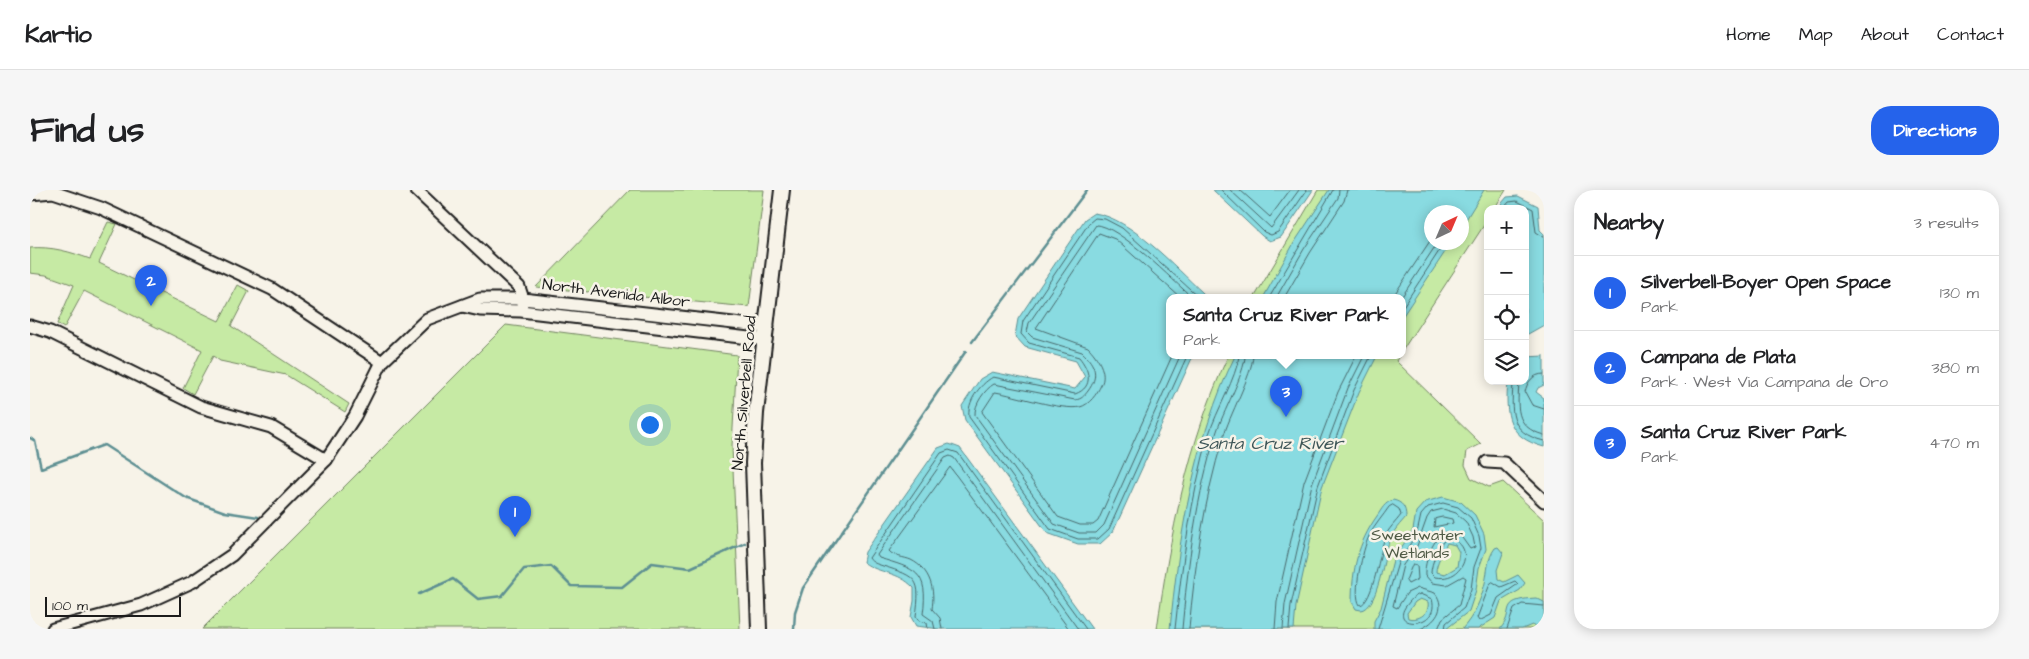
<!DOCTYPE html>
<meta charset="utf-8">
<style>
body{margin:0;font-family:"Architects Daughter",sans-serif;background:#f6f6f6;color:#202124}
.controls{position:absolute;right:15px;top:15px;display:grid;overflow:hidden;border-radius:10px;box-shadow:0 2px 12px #0003}
.controls button{width:45px;height:45px;display:grid;place-items:center;padding:0;border:0;border-bottom:1px solid #e0e0e0;background:#fff;color:#202124;font:25px sans-serif}
.compass{position:absolute;left:1394px;top:15px;width:45px;height:45px;border-radius:50%;background:#fff;box-shadow:0 2px 12px #0003;rotate:44deg}
.scale{position:absolute;left:15px;bottom:12px;width:136px;box-sizing:border-box;padding-left:5px;border:2px solid #1c1c1c;border-top:0;font-size:14px;line-height:18px;white-space:nowrap;color:#1c1c1c;-webkit-text-stroke:4px #f7f3e8;paint-order:stroke}
.you{position:absolute;left:619px;top:234px;width:18px;height:18px;margin:-12px;border:4px solid #fff;border-radius:50%;background:#1a73e8;box-shadow:0 0 0 8px #1a73e833}
.badge{display:grid;place-items:center;width:32px;height:32px;border-radius:50%;background:#2563eb;color:#fff;font-size:16px;font-weight:700}
.pin{position:absolute;translate:-50% -41px;filter:drop-shadow(0 1px 2px #0008)}
.pin::after{content:'';position:absolute;top:26px;width:18px;height:15px;background:inherit;clip-path:polygon(0 0,100% 0,50% 100%)}
.popup{position:absolute;left:1136px;top:104px;width:240px;height:65px;box-sizing:border-box;display:grid;place-content:center;border-radius:10px;background:#fff;filter:drop-shadow(0 1px 4px #0005);font-size:16px;white-space:nowrap;color:#757577}
.popup b{font-size:19px;color:#202124}
.popup::after{content:'';position:absolute;left:50%;top:100%;margin-left:-10px;border:10px solid transparent;border-top-color:#fff}
.list{margin:0;padding:0;list-style:none}
h2{display:flex;justify-content:space-between;align-items:center;height:65px;margin:0;padding:0 20px;font-size:21px}
h2 small{font-size:16px;font-weight:400;color:#757577}
.list li{display:grid;grid-template-columns:32px 1fr auto;gap:15px;align-items:center;box-sizing:border-box;height:75px;padding:0 20px;border-top:1px solid #e0e0e0}
.list b{display:block;font-size:19px;white-space:nowrap}
.list p{margin:0;font-size:16px;white-space:nowrap;color:#757577}
.list em{font-size:16px;font-style:normal;color:#757577}
.icon{flex:none;width:28px;height:28px;fill:none;stroke:currentColor;stroke-width:2;stroke-linecap:round;stroke-linejoin:round}
.map{position:relative;flex:none;width:1514px;height:439px;overflow:hidden;border-radius:20px}
header{display:flex;align-items:center;gap:30px;box-sizing:border-box;height:70px;padding:0 25px;background:#fff;border-bottom:1px solid #e0e0e0}
header strong{font-size:24px}
nav{display:flex;gap:28px;margin-inline-start:auto;font-size:18px}
.intro{display:flex;align-items:center;justify-content:space-between;box-sizing:border-box;height:120px;padding:0 30px}
h1{margin:0;font-size:35px}
.button{padding:12px 22px;border-radius:20px;background:#2563eb;color:#fff;font-size:18px;font-weight:700}
main{display:flex;gap:30px;padding:0 30px}
aside{flex:1;background:#fff;border-radius:20px;box-shadow:0 2px 12px #0003}
.map>svg:first-child{display:block}
</style>
<header>
<strong>Kartio</strong>
<nav><a>Home</a><a>Map</a><a>About</a><a>Contact</a></nav>
</header>
<div class="intro"><h1>Find us</h1><a class="button">Directions</a></div>
<main>
<div class="map">
<svg width="1514" height="439" viewBox="0 0 1514 439">
<rect width="100%" height="100%" fill="#f7f3e8"/>
<filter id="ink" filterUnits="userSpaceOnUse"><feTurbulence type="fractalNoise" baseFrequency=".02" numOctaves="2"/><feDisplacementMap in="SourceGraphic" scale="10" xChannelSelector="R" yChannelSelector="G"/><feConvolveMatrix kernelMatrix="1 2 1 2 8 2 1 2 1" color-interpolation-filters="sRGB"/></filter>
<g filter="url(#ink)">
<g fill="#c6eaa4" stroke="#718360" fill-rule="evenodd">
<polygon points="600,0 734,0 719,117 506,97"/>
<path d="M1288 0H1476L1464 19H1458V29L1372 161V108H1224ZM1402 22H1432V52H1402Z"/>
<path d="M78 32 87 34 69 73 189 131 208 95 219 101 201 136 319 214 315 222 256 185 190 171 183 166 163 204 153 198 172 160 54 101 34 138 27 134 44 95 16 85 0 83V58C21 56 41 62 60 69Z"/>
<polygon points="476,135 707,165 702,256 710,439 172,439"/>
<path d="M1198 166H1369L1366 171 1451 254 1437 261 1435 275 1441 288 1459 297 1473 292 1514 330V439H1127C1140 345 1158 253 1198 166Z"/>
</g>
<g fill="#89dbe1" stroke="#5d8f92" fill-rule="evenodd">
<polygon points="1183,0 1283,0 1251,47 1240,51 1232,46"/>
<polygon points="1299,0 1454,0 1432,36 1432,22 1402,22 1402,52 1421,53 1372,127 1372,108 1233,108 1264,53"/>
<polygon points="1488,6 1508,16 1510,40 1514,44 1514,135 1498,144 1495,144 1495,19 1467,19 1477,7"/>
<path d="M1064 23C1101 28 1145 77 1173 103L1175 108H1140V166H1163L1083 342 1070 354H1048L1017 343 935 230 932 216 950 189 962 182 1045 199 1055 187 1046 171 995 157 985 146 988 129 1055 29Z"/>
<path d="M1205 166H1347L1329 202 1292 297 1266 416 1264 439H1140C1149 346 1164 251 1205 166Z"/>
<path d="M1514 166V195L1508 198 1506 202 1514 208V257C1477 247 1475 225 1478 191H1495V167Z"/>
<path d="M919 254 930 258 1062 439H910L886 436 881 427 884 411V398C867 380 851 385 833 372L835 362 908 258Z"/>
<path d="M1413 307 1431 312 1445 325 1454 344 1456 359 1449 378 1446 400 1439 421 1416 439H1344V431L1351 418 1363 370 1383 340 1386 322 1395 312ZM1417 353 1425 355 1429 362 1427 377 1415 384 1406 382C1406 373 1413 362 1417 353ZM1390 409 1398 412C1400 423 1389 431 1378 428L1377 423 1385 412Z"/>
<path d="M1363 310C1372 312 1376 317 1376 327 1371 333 1363 341 1360 349 1354 363 1348 420 1331 420L1326 419 1322 412C1322 379 1328 353 1347 326 1352 319 1354 313 1363 310Z"/>
<path d="M1468 357 1473 363 1467 380 1468 389 1474 392 1488 385 1495 393 1490 400 1471 411 1465 428 1448 439H1432C1444 426 1451 410 1455 393 1458 380 1457 369 1465 358Z"/>
<path d="M1506 408 1514 412V439H1508L1502 435 1492 439H1470C1486 422 1466 410 1506 408Z"/>
</g>
<g fill="none" stroke-linecap="round" stroke-linejoin="round">
<g stroke="#48686b" stroke-width="1">
<polyline points="1191,0 1234,42 1241,45 1248,42 1277,0"/>
<polyline points="1200,0 1241,38 1269,0"/>
<polyline points="1210,0 1240,27 1260,0"/>
<polyline points="1473,19 1479,12 1487,11 1503,19 1506,42 1514,47"/>
<polyline points="1239,108 1303,0"/>
<polyline points="1246,108 1274,59 1308,8 1309,0"/>
<polyline points="1254,108 1280,63 1314,11 1317,0"/>
<polyline points="1362,108 1402,48"/>
<polyline points="1371,108 1408,52"/>
<polyline points="1372,118 1415,52"/>
<path d="M1142 166 1068 331 1063 335H1050L1028 327 952 222 965 202C985 205 1032 221 1050 217 1059 215 1067 204 1071 195 1078 183 1067 166 1058 157L1006 138 1069 43 1085 49 1151 108"/>
<path d="M1150 166 1074 335 1066 343H1049L1024 334 945 225C944 215 955 199 964 194L1045 210C1052 209 1054 206 1058 201 1069 186 1066 175 1052 162L1002 147 997 142 999 133 1066 35C1089 35 1143 91 1163 108"/>
<path d="M1157 166 1079 339 1068 349H1048L1020 339 939 227C937 212 949 195 963 187L1045 204C1065 197 1059 179 1049 167L999 153 991 144 993 131 1059 33 1065 28 1075 29 1092 38 1170 108"/>
<path d="M1514 184C1503 184 1497 192 1495 202L1502 215 1514 219"/>
<path d="M1483 191C1482 221 1477 242 1514 251"/>
<path d="M1489 191C1488 216 1483 237 1514 245"/>
<path d="M1363 315 1369 319 1371 325C1366 332 1358 339 1355 347 1350 360 1343 413 1330 415 1322 404 1333 359 1339 346 1344 336 1353 326 1359 317Z"/>
<polygon points="1413,327 1422,329 1423,333 1404,337 1405,329"/>
<path d="M1417 348C1447 352 1436 393 1405 387L1401 383C1401 374 1409 353 1417 348Z"/>
<polygon points="1383,374 1387,375 1388,389 1378,394 1376,391"/>
<polygon points="1463,392 1471,397 1485,391 1488,394 1468,408 1461,425 1449,431 1447,428 1460,394"/>
<path d="M1390 404 1402 409C1411 439 1359 439 1376 416 1381 410 1382 407 1390 404Z"/>
<path d="M898 439 897 433 889 431 886 426C891 389 888 387 853 376 847 374 842 373 839 368L911 263 919 260 928 263 1056 439"/>
<path d="M905 439 903 431 893 424C899 381 885 379 849 368L847 365 915 268 920 266 924 268 1048 439"/>
<path d="M912 439 910 428 902 419C905 400 901 380 881 370 874 367 864 367 859 361L920 277 1039 439"/>
<path d="M1145 439C1152 373 1161 308 1179 244 1186 222 1207 186 1209 166"/>
<path d="M1152 439C1158 374 1166 307 1186 244 1192 224 1215 183 1215 166"/>
<path d="M1159 439C1165 375 1174 310 1193 248 1199 226 1222 185 1223 166"/>
<polyline points="1245,439 1247,412 1274,292 1308,202 1326,166"/>
<polyline points="1253,439 1255,414 1282,294 1318,198 1334,166"/>
<polyline points="1259,439 1261,415 1288,296 1324,200 1341,166"/>
<polyline points="1348,439 1368,373 1387,343 1391,325 1398,317 1413,313 1428,317 1441,328 1449,346 1451,358 1444,377 1441,399 1434,418 1416,433 1415,439"/>
<path d="M1390 439C1405 433 1417 418 1405 403L1388 398 1377 403 1367 418 1363 416 1373 375 1387 356 1397 328 1401 322 1413 319 1426 323 1436 332 1443 347 1445 357 1440 359 1430 345 1415 342C1403 348 1394 372 1395 385L1402 393 1417 395 1433 386 1436 388 1429 415 1412 429 1408 439"/>
<polyline points="1477,439 1484,419 1492,414 1514,416"/>
</g>
<g stroke="#5d8f92" stroke-width="2.5">
<polyline points="942,152 1057,0"/>
<polyline points="0,248 5,251 11,278 74,255 156,308 195,322 228,327"/>
<polyline points="389,404 423,389 448,409 472,406 494,379 521,376 541,396 592,397 622,373 660,378 715,353"/>
<polyline points="764,439 765,422 773,398 936,161"/>
</g>
<g stroke="#1c1c1c" stroke-width="15">
<g id="minor">
<polyline points="386,0 489,97 493,109 492,114"/>
<polyline points="0,4 23,2 71,18 242,99 352,172"/>
<polyline points="432,116 450,120 491,121 736,150"/>
<polyline points="0,136 20,142 171,217 241,237 296,270"/>
<polyline points="1457,272 1474,273 1514,311"/>
<polyline points="23,439 111,415 162,392 202,365 296,270 325,226 352,172 397,129 450,109 493,109 738,137"/>
</g>
</g>
<g stroke="#1c1c1c" stroke-width="18">
<polyline id="major" points="729,439 723,273 726,223 752,0"/>
</g>
<use href="#minor" stroke="#f7f3e8" stroke-width="11"/>
<use href="#major" stroke="#f7f3e8" stroke-width="14"/>
</g>
</g>
<g text-anchor="middle" dominant-baseline="central" stroke-width="5" stroke-linejoin="round" paint-order="stroke">
<g font-size="16" fill="#1c1c1c" stroke="#f7f3e8">
<text transform="translate(586 103) rotate(7)">North Avenida Albor</text>
<text transform="translate(714 203) rotate(-85)">North Silverbell Road</text>
</g>
<g font-size="16" fill="#4f5a45" stroke="#f7f3e8">
<text x="1387" y="345">Sweetwater<tspan x="1387" dy="18">Wetlands</tspan></text>
</g>
<g font-size="18" font-style="italic" fill="#3d5557" stroke="#f7f3e8">
<text x="1240" y="253">Santa Cruz River</text>
</g>
</g>
</svg>
<div class="controls">
<button>+</button>
<button>−</button>
<button><svg class="icon" aria-label="locate" viewBox="0 0 24 24"><circle cx="12" cy="12" r="6"/><path d="M12 2v4M12 18v4M2 12h4M18 12h4"/></svg></button>
<button><svg class="icon" aria-label="layers" viewBox="0 0 24 24"><path d="M12 4l9 5-9 5-9-5zM3 14l9 5 9-5"/></svg></button>
</div>
<svg class="compass" viewBox="-18 -18 36 36"><path d="M0-13l5 13h-10z" fill="#e53935"/><path d="M0 13l5-13h-10z" fill="#757577"/></svg>
<div class="scale">100 m</div>
<div class="you"></div>
<div class="pin badge" style="left:485px;top:347px">1</div>
<div class="pin badge" style="left:121px;top:116px">2</div>
<div class="pin badge" style="left:1256px;top:227px">3</div>
<div class="popup"><b>Santa Cruz River Park</b>Park</div>
</div>
<aside>
<h2>Nearby<small>3 results</small></h2>
<ul class="list">
<li><span class="badge">1</span><div><b>Silverbell-Boyer Open Space</b><p>Park</p></div><em>130 m</em></li>
<li><span class="badge">2</span><div><b>Campana de Plata</b><p>Park · West Via Campana de Oro</p></div><em>380 m</em></li>
<li><span class="badge">3</span><div><b>Santa Cruz River Park</b><p>Park</p></div><em>470 m</em></li>
</ul>
</aside>
</main>
